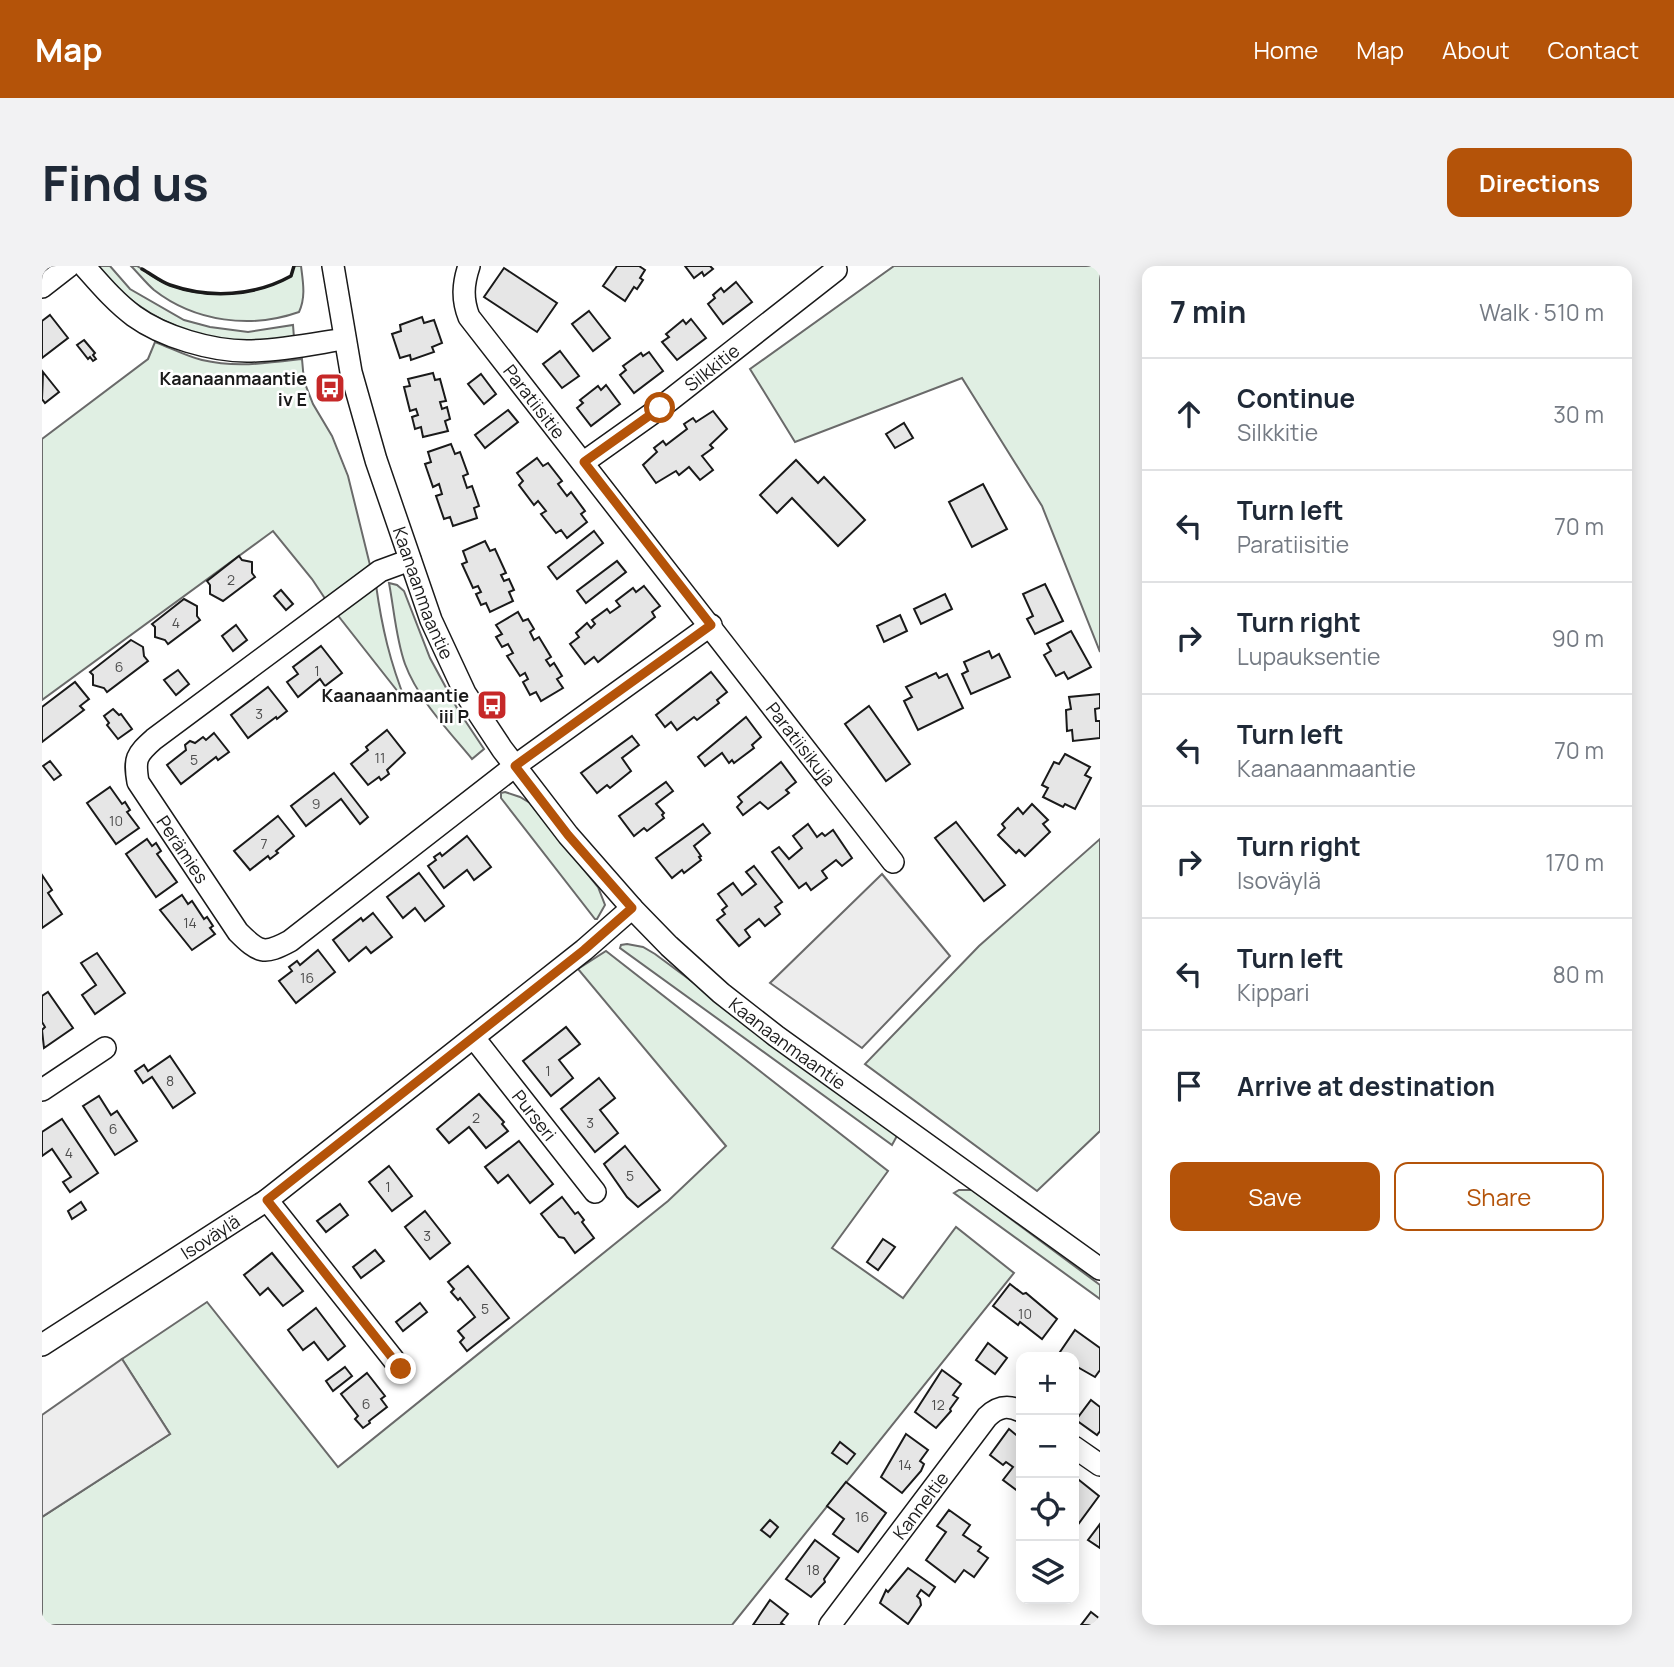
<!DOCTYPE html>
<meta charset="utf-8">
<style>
body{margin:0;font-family:Manrope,sans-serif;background:#f2f2f3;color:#1f2937}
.controls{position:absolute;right:21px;bottom:21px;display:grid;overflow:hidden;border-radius:14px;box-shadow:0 4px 18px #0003}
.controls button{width:63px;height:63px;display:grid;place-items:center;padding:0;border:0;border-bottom:2px solid #e0e1e3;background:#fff;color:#1f2937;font:35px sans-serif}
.stop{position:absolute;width:21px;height:21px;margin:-16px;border:5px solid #b45309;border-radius:50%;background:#fff}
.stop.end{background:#b45309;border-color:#fff;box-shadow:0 2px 7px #0008}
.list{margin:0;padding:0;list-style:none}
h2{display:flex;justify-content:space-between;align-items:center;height:91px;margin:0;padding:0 28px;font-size:30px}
h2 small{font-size:23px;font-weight:400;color:#747a83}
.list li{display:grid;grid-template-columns:46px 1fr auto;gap:21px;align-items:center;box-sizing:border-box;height:112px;padding:0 28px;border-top:2px solid #e0e1e3}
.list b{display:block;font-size:26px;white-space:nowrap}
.list p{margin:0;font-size:23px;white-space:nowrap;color:#747a83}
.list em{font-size:23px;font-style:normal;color:#747a83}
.actions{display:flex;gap:14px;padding:21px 28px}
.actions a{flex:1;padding:16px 0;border:2px solid #b45309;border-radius:14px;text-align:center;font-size:24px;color:#b45309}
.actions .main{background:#b45309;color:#fff}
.icon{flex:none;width:38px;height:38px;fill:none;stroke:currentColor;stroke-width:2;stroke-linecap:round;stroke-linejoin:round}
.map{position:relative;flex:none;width:1058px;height:1359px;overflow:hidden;border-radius:14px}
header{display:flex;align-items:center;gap:42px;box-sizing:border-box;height:98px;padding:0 35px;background:#b45309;color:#fff}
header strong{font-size:33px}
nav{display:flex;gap:38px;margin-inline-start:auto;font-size:24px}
.intro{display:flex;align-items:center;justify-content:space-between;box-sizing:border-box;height:168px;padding:0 42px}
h1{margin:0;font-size:49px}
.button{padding:18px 32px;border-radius:14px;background:#b45309;color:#fff;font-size:24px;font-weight:700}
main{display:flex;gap:42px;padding:0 42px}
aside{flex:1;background:#fff;border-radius:14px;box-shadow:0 4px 18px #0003}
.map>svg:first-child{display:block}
</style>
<header>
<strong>Map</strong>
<nav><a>Home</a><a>Map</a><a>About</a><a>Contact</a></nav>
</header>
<div class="intro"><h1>Find us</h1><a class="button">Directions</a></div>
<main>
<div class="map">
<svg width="1058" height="1359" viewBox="0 0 1058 1359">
<rect width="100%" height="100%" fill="#fff"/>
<g fill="#e0efe3" stroke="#6a6a6a" stroke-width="2">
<path d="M55 0H68L88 23 142 54 168 61 206 66 251 59 252 72C236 74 218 78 202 77 160 74 114 56 82 28 72 20 64 9 55 0Z"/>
<path d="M89 0H95C105 6 116 15 128 19 166 34 214 30 249 10L252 0H259C261 16 264 31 257 46 209 63 153 56 112 24 104 17 97 8 89 0Z"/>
<polygon points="852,0 1058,0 1058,386 1000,240 920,112 753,176 708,103"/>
<path d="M113 76C129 82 144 90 160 94 194 102 227 97 260 93L262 115 271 138 290 170 306 210 328 299 284 334 270 313 231 265 0 434V173L106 93Z"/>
<path d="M347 317 355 319 362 325 388 392 416 444 442 483 430 493C406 464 376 433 363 398 354 373 352 343 347 317Z"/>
<path d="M334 319C340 362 348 396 364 436L294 347Z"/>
<polygon points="463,526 478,531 488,537 556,621 563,639 555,653 553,653 459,532 459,527"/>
<polygon points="1058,573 1058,865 995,925 823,798 937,680"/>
<polygon points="585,678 601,681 613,688 856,868 850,879 578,682 579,679"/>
<polygon points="564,685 846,905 790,982 861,1032 914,961 972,1007 690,1359 0,1359 0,1251 128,1168 80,1093 165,1036 296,1201 626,935 684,880 536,703"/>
<polygon points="917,924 930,924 1058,1019 1058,1033 912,927"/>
</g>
<g fill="#ededed" stroke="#6a6a6a" stroke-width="2">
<polygon points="840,608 908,690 820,782 728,717"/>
<polygon points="80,1093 128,1168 0,1251 0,1149"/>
</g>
<g fill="#e6e6e6" stroke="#1a1a1a" stroke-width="2">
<polygon points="575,0 597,0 603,4 598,12 601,14 595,23 592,21 583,35 561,20"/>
<polygon points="643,0 668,0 671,3 662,10 660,6 652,12"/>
<polygon points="462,2 515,37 495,66 442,31"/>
<polygon points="694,16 710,36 681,58 666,38 673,32 671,29 679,22 682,26"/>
<polygon points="547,45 568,72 551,85 530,58"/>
<polygon points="8,49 26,72 0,92 0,55"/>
<polygon points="380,51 382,57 392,54 400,77 390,81 392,86 369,94 368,89 358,92 350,68 359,65 358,59"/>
<polygon points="649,53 664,72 635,94 620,76 627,71 624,68 641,54 644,58"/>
<polygon points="42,74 53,87 51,89 54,93 51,95 48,91 46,93 35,79"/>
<polygon points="518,85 537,110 520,122 501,98"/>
<polygon points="607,86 621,105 592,127 578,109 584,104 581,100 599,87 601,90"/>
<polygon points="1,106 17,126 3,137 0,133"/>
<polygon points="391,107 393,114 398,113 404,135 398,136 400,143 405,141 408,153 403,155 406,165 381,171 379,161 373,163 370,151 376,149 374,143 368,145 362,121 368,120 366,113"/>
<polygon points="439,108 454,128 442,138 426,118"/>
<polygon points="564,119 578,138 549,160 535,142 541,137 538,134 556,120 559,124"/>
<polygon points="466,144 476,156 443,182 433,169"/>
<polygon points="671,145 685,163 668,179 671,182 660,190 671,204 658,214 647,201 637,209 634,205 614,217 601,199 615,186 612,182 621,175 624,179 645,163 642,158 651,152 654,156"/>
<polygon points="862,157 871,172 853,182 844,168"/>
<polygon points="409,178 413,188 418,186 426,208 421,210 425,222 430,220 437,240 432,242 435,252 411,260 408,251 402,253 394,230 400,228 397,218 391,221 383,198 389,196 386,186"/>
<polygon points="495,192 501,200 506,197 520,215 516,218 525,230 529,226 543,245 539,248 545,256 525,272 519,264 514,267 499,248 504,245 496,235 492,239 477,219 481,215 475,207"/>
<polygon points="754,194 776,217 782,211 823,254 796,280 750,232 735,247 718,229"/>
<polygon points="941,218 965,263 930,281 907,236"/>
<polygon points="552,265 561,277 515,313 506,301"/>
<polygon points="443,275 448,285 453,283 464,307 459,309 462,315 467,313 472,324 467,326 471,335 448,346 444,337 439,339 434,328 439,326 436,320 431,322 420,298 425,296 421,285"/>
<polygon points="197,290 200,294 210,296 210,307 213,311 181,335 168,328 168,319 165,315"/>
<polygon points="575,295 584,306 544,337 535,325"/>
<polygon points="1003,318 1021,355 993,368 985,353 991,350 981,328"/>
<polygon points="602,320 618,340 610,346 613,351 556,396 552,391 543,398 528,378 537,371 534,367 545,357 549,362 553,358 550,354 565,343 568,347 578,340 574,335 591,322 594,326"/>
<polygon points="239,324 251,338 244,344 232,330"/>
<polygon points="903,328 910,343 879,358 872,343"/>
<polygon points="142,333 155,340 155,350 158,354 126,378 123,374 113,371 113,361 110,358"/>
<polygon points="476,346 481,355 486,353 492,363 488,366 492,374 497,371 509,391 504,394 508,400 512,397 520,410 515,413 521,422 499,435 494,426 488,429 481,416 486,413 483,407 478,410 465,390 471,387 466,378 460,381 454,371 460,368 454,359"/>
<polygon points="858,349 865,365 842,376 835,360"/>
<polygon points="194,359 205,374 191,385 180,370"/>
<polygon points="1029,365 1049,401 1026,413 1022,406 1014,410 1002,389 1009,385 1005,378"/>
<polygon points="89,374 101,381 102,390 106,395 65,426 62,422 51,419 51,409 48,406"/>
<polygon points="279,380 300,407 283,420 278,413 256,431 245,416 256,408 251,401"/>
<polygon points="947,385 950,392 957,388 968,411 929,428 920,408 926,405 922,396"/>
<polygon points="136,404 147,418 134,429 122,414"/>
<polygon points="669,406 685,426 675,434 677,437 655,454 652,451 635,464 629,456 623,461 614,449"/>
<polygon points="894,407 897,412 905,408 921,442 876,464 862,435 870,431 864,421"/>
<polygon points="33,416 47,433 38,440 42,444 0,476 0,441"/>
<polygon points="226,421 245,445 235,453 234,451 206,472 189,449"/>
<polygon points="1058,428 1058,442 1053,443 1054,455 1058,455 1058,472 1031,475 1030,464 1025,465 1024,444 1029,443 1027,431"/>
<polygon points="827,440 868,498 844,515 803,458"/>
<polygon points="71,443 77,449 79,448 90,463 76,473 65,459 67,457 62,450"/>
<polygon points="704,451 719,471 710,479 712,482 692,497 690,494 687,497 680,487 663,500 656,491"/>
<polygon points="345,464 363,487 345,504 347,508 339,514 337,511 326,519 309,498 326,484 324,481"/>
<polygon points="172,467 187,486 176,494 174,491 139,518 125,499 144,484 143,479 148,475 153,477 161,471 164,474"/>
<polygon points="590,470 597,479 580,492 589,505 568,522 565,519 555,527 539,507"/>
<polygon points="1023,488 1048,501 1043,509 1049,512 1033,543 1023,538 1021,541 1001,531 1006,522 1000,519 1012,496 1017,498"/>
<polygon points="8,495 19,509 12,514 1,500"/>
<polygon points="739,496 754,516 744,524 747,527 726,543 718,536 701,549 695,541 700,536 696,531"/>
<polygon points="292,507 326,551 318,558 299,533 264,560 249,540"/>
<polygon points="624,516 631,525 614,538 622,547 620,549 622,552 605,565 602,562 592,570 577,550"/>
<polygon points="68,521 80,538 83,536 88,544 85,546 97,562 74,578 45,537"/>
<polygon points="990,538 1006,554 1001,558 1008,566 983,590 977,584 974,587 956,569 963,562 960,558 976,542 981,548"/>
<polygon points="236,550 252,570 234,585 236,587 228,593 226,590 208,604 192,585"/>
<polygon points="914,556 963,619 942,635 893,572"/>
<polygon points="661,558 668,567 652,580 659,590 657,591 659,594 642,607 640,604 630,612 614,592"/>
<polygon points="766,558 775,571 780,567 783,570 791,564 810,592 800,600 794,594 780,605 785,612 769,624 764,617 757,622 730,586 737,581 747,593 760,582 751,570"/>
<polygon points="425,570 449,601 432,614 425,604 402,622 386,600 394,594 392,591 398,587 400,590"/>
<polygon points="105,573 110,580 114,577 119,585 115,588 135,616 114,631 84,588"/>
<polygon points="712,600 740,636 733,641 738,648 723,660 717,653 703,664 708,671 697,680 675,654 683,648 680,644 685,640 676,628 691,617 700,629 714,618 704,606"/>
<polygon points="377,607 402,640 383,655 373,642 361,652 345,631"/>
<polygon points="0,609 10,624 6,627 20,648 0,662"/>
<polygon points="140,629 146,638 150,635 162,653 165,651 171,660 168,662 173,668 150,684 118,644"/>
<polygon points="331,647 350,671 329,687 324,681 307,695 291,674 319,652 321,655"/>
<polygon points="276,684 293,706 254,737 237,715 250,705 247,701 255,695 258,699"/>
<polygon points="55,687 83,727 53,748 40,729 54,719 39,697"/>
<polygon points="6,726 31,762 2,782 0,764 3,761 0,756 0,730"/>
<polygon points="524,761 538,778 517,794 531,812 509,830 481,795"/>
<polygon points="128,790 153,827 131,842 110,811 101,817 93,805 102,799 106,805"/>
<polygon points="557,812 573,832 558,844 576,867 553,886 519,843"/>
<polygon points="437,828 462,856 460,858 466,865 444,882 427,861 407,877 395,863"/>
<polygon points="57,830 69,849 75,845 95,875 73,889 41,840"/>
<polygon points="20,853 56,907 28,926 21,916 29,911 10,883 0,890 0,866"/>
<polygon points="477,875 511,918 488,937 466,909 456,917 443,901"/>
<polygon points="583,880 618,924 596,941 585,931 562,898"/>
<polygon points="347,900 370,930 350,945 327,916"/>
<polygon points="520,931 533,948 536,946 542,954 540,956 552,972 533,987 522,972 517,971 499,948"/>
<polygon points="39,936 44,944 30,953 26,945"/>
<polygon points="298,938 306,949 284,966 275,955"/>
<polygon points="383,945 408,977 388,993 363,961"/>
<polygon points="841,973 853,981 836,1004 825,996"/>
<polygon points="333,984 342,995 319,1012 311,1001"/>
<polygon points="230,987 261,1025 241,1040 226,1022 218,1029 202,1009"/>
<polygon points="426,1000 467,1052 425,1085 418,1076 422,1072 416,1065 433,1051 418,1032 416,1034 409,1026 412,1023 406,1016"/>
<polygon points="968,1018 981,1028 984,1027 1015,1053 1000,1073 978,1056 976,1059 951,1040"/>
<polygon points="378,1037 385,1046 361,1065 354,1056"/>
<polygon points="274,1042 303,1080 286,1094 272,1076 261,1084 246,1064"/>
<polygon points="1033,1064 1058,1082 1058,1104 1053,1111 1032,1099 1032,1091 1025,1091 1018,1086"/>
<polygon points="946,1077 965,1092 953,1108 934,1094"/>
<polygon points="303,1101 310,1110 291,1125 284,1115"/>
<polygon points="900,1104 919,1118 911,1129 916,1132 908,1143 909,1145 894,1162 873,1146"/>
<polygon points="325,1107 343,1130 339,1133 345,1141 327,1155 328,1157 321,1162 313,1153 316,1150 299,1128"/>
<polygon points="1049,1134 1058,1141 1058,1165 1055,1169 1034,1154"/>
<polygon points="967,1163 979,1173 979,1223 977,1226 961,1214 971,1201 964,1196 961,1199 948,1189"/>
<polygon points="864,1168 886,1184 878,1195 882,1198 879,1205 860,1227 839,1211"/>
<polygon points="798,1176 813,1188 805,1198 790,1187"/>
<polygon points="1032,1210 1057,1230 1032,1264"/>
<polygon points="804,1216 844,1247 816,1286 791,1268 802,1253 785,1240"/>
<polygon points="907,1244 928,1259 921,1269 939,1281 936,1285 946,1292 932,1311 922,1304 913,1316 884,1294 904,1266 895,1260"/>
<polygon points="728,1254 736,1261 728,1271 719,1264"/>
<polygon points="1058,1258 1058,1282 1046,1274"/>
<polygon points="773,1274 797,1292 782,1313 783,1316 769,1331 744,1313"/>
<polygon points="866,1302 893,1321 887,1330 879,1324 875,1330 878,1333 879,1339 866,1358 838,1337 844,1324 846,1326"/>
<polygon points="728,1334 746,1348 739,1357 742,1359 711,1359"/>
<polygon points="1049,1346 1058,1353 1058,1359 1039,1359"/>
</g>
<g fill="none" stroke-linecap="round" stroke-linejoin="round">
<g stroke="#1a1a1a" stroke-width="24">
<g id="minor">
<path d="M42 0C58 18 73 36 92 50 121 71 170 85 205 85 237 85 270 78 302 73"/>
<path id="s1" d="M291 0 309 106 334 194 389 354 423 427 460 483 526 569 590 642 627 680 679 727 734 770 1058 1003"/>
<path id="s2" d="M427 0C421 18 420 33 427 51L851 596"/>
<polyline points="0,21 27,0"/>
<path id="s3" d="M542 196 618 142 794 4"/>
<path id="s4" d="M368 294 338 305 112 473C94 489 92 493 96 516L196 666C217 687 222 689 248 675L473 500 669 359"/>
<path id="s5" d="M432 772 553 926"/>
<polyline points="0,824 63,782"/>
<polyline points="225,934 359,1103"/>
<path id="s6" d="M0 1079 225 934 542 684 590 642"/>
<polyline points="1032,1181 1058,1199"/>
<path id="s7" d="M788 1359 945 1151C956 1140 966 1139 979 1145"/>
</g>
</g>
<use href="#minor" stroke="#fff" stroke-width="21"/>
<path stroke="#1a1a1a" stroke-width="3.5" d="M100 3C109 8 119 16 128 19 168 33 213 30 249 10L252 0"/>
</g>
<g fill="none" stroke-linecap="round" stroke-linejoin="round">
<polyline stroke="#b45309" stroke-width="9" points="359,1103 225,934 542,684 590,642 526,569 473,500 669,359 542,196 618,142"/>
</g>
<defs>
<g id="bus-square" transform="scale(1.575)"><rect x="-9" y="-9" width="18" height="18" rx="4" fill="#c62828" stroke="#fff"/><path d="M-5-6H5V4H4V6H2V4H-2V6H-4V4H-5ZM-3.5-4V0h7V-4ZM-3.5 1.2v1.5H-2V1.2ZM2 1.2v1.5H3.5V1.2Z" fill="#fff"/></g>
</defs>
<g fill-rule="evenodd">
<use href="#bus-square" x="288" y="122"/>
<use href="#bus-square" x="450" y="439"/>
</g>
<g text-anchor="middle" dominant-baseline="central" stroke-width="5" stroke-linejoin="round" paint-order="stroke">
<g font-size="14" fill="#4d4d4d">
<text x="189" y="313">2</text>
<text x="134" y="356">4</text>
<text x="77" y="400">6</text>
<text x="275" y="404">1</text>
<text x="217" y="447">3</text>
<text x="338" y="491">11</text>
<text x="152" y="493">5</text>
<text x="274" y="537">9</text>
<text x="74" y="554">10</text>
<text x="222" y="577">7</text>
<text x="148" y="656">14</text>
<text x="265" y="711">16</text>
<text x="506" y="804">1</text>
<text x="128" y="814">8</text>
<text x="434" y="851">2</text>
<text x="548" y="856">3</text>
<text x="71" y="862">6</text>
<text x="27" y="886">4</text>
<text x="588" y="909">5</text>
<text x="346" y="920">1</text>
<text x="385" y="969">3</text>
<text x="443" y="1042">5</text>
<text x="983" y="1047">10</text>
<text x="324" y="1137">6</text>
<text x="896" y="1138">12</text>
<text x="863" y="1198">14</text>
<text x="820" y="1250">16</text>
<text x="771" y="1303">18</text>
</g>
<g font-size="18" fill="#1a1a1a" stroke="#fff">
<text stroke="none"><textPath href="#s3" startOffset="159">Silkkitie</textPath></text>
<text stroke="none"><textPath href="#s2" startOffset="159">Paratiisitie</textPath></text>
<text stroke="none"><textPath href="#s1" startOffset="340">Kaanaanmaantie</textPath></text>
<text stroke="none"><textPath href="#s2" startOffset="593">Paratiisikuja</textPath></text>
<text stroke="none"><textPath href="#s4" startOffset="444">Perämies</textPath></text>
<text stroke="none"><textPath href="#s1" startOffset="928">Kaanaanmaantie</textPath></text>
<text stroke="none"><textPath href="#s5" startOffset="98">Purseri</textPath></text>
<text stroke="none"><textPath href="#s6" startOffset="200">Isoväylä</textPath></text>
<text stroke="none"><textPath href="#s7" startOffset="150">Kanneltie</textPath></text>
</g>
<g font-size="18" font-weight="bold" fill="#1a1a1a" stroke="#fff" text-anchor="end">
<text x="265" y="112">Kaanaanmaantie<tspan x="265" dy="21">iv E</tspan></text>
<text x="427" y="429">Kaanaanmaantie<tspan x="427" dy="21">iii P</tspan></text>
</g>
</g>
</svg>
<div class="controls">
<button>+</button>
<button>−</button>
<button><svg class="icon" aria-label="locate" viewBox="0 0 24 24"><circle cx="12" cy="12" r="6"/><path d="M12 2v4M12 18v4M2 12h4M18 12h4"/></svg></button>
<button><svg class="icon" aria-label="layers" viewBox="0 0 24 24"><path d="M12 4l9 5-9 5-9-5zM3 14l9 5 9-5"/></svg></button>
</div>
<div class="stop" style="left:618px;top:142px"></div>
<div class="stop end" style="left:359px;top:1103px"></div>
</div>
<aside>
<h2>7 min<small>Walk · 510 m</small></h2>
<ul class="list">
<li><svg class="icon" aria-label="ahead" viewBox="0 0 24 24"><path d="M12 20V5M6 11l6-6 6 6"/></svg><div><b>Continue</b><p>Silkkitie</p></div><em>30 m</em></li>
<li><svg class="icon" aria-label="left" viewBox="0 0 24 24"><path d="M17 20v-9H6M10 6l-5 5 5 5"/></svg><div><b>Turn left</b><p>Paratiisitie</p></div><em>70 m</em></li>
<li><svg class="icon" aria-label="right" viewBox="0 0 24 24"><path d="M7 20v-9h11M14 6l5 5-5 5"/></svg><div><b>Turn right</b><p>Lupauksentie</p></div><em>90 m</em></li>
<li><svg class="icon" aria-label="left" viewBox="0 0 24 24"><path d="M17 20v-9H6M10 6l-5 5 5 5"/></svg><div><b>Turn left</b><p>Kaanaanmaantie</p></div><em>70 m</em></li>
<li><svg class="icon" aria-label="right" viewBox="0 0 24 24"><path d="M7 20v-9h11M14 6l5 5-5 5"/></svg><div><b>Turn right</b><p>Isoväylä</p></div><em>170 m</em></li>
<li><svg class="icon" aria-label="left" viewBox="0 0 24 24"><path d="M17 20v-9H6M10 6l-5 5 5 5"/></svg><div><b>Turn left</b><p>Kippari</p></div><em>80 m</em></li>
<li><svg class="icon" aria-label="arrive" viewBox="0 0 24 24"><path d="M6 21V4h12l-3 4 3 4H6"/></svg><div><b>Arrive at destination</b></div></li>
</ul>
<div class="actions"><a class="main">Save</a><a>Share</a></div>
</aside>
</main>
